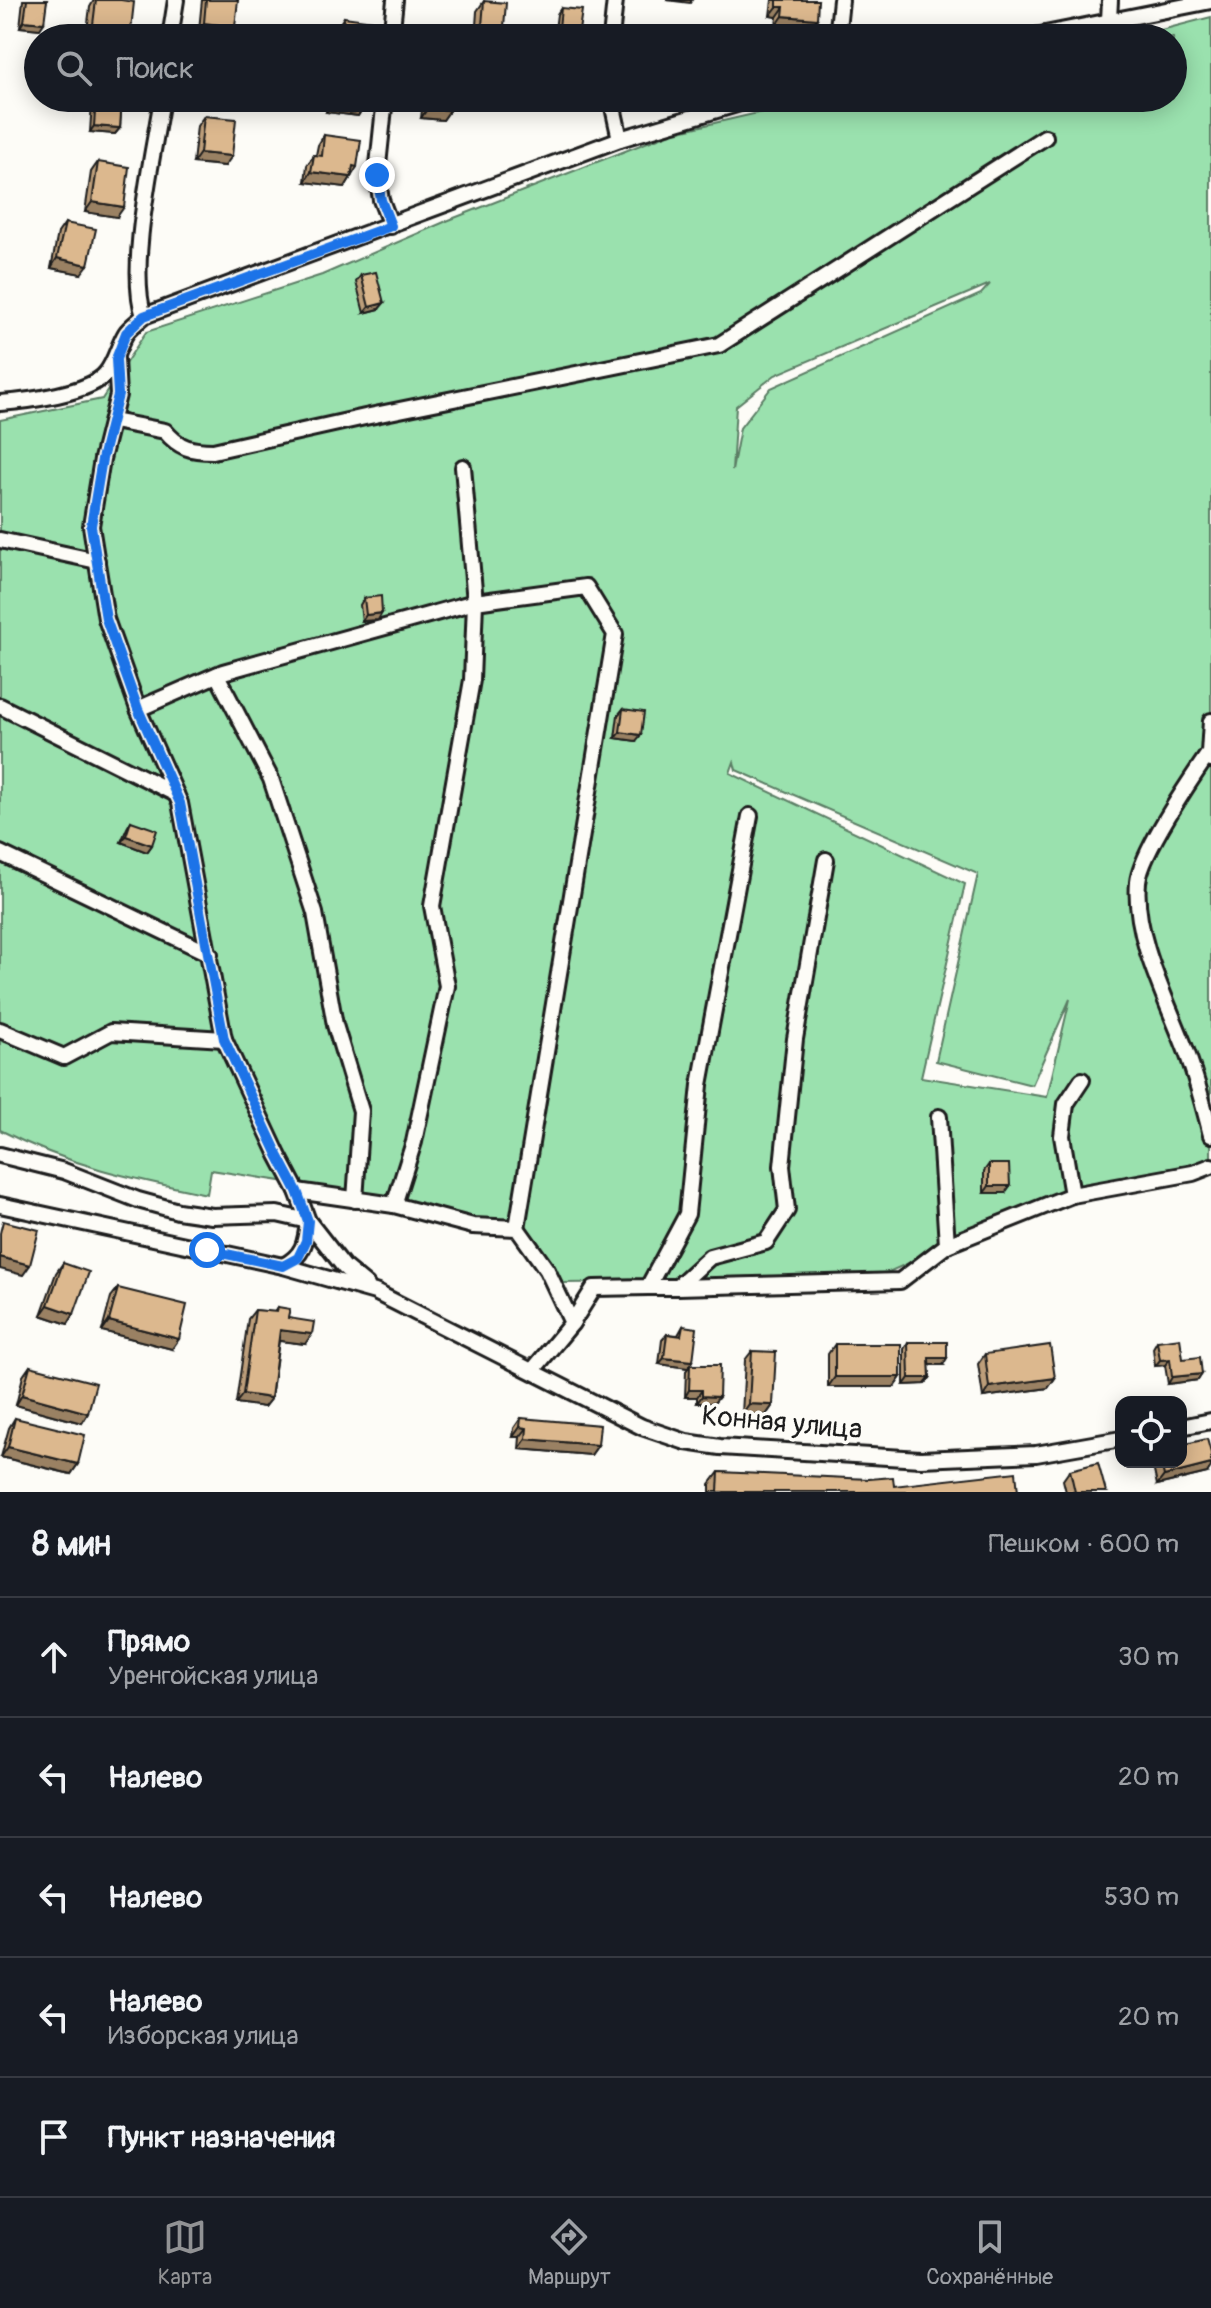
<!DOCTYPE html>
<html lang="ru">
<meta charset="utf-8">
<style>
body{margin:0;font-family:Pangolin,sans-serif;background:#242831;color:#f1f3f6}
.controls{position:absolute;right:24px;bottom:24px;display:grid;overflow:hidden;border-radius:16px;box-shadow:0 4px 20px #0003}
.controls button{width:72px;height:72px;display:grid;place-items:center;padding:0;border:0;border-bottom:2px solid #363941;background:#171b24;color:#f1f3f6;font:40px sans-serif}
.stop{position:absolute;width:24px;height:24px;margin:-18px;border:6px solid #1a73e8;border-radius:50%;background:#fff}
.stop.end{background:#1a73e8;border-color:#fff;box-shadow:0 2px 8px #0008}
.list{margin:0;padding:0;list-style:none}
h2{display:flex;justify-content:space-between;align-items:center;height:104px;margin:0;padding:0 32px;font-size:34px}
h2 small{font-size:26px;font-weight:400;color:#9ea1a6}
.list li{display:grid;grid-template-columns:52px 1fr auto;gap:24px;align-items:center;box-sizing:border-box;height:120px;padding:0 32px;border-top:2px solid #363941}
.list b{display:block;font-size:30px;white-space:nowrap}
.list p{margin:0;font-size:26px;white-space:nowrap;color:#9ea1a6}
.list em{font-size:26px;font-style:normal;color:#9ea1a6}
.icon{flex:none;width:44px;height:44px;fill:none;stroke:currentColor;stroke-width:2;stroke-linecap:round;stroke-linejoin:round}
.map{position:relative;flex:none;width:1211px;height:1492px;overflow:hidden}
.search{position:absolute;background:#171b24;box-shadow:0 4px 20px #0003;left:24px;right:24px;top:24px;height:88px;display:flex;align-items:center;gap:20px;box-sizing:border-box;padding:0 28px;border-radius:44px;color:#9ea1a6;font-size:30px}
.sheet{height:704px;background:#171b24}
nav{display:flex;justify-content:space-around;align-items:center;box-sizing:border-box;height:112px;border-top:2px solid #363941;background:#171b24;font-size:22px;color:#9ea1a6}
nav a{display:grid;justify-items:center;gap:4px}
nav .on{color:#919294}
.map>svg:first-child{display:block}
</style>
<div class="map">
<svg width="1211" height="1492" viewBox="0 0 1211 1492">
<rect width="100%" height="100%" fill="#fdfcf7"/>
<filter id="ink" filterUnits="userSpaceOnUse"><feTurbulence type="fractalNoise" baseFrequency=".0125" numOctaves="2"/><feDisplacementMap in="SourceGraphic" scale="16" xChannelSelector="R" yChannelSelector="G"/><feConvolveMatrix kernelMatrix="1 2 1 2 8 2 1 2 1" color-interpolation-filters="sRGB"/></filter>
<g filter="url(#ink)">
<path fill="#9ae1ae" stroke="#5b7e65" stroke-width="2" fill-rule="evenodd" d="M1211 17V1161L1192 1168 1075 1189 884 1274 761 1281 561 1283 529 1230 468 1227 420 1203 211 1170 207 1194C133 1179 67 1165 0 1130V420L102 399 146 332 322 275 449 220 671 133 823 98H1173V38H1130ZM990 284 981 294 771 388 740 428 732 471 736 406 775 375ZM734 762 736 770 978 874 936 1061 1032 1085 1070 999 1047 1097 921 1077 965 884 730 773Z"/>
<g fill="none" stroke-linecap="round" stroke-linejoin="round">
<g stroke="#1c1c1c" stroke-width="20">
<g id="street">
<polyline points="1109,20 1110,0"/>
<polyline points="170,38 176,0"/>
<polyline points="391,38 395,0"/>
<polyline points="611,38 615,0"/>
<polyline points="837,38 841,0"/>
<polyline points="1025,38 1211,1"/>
<polyline points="385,98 377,175 381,200 391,226"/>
<polyline points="611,98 620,139"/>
<path d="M144 316C127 267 154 152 162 98"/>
<polyline points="116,359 118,395 102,459 91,526 106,619 138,709 180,803 224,1039 278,1155 297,1191 308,1221 344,1267 367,1286"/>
<path d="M0 403C26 401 91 394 107 372 116 360 118 346 126 333 130 327 139 321 144 316L620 139 757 98"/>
<path d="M113 421 165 431C179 448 191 451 213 451L365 417 719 345 1045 137"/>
<polyline points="0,540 97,561"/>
<polyline points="217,675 271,779 315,913 335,1025 361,1111 355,1200"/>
<polyline points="0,706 176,794"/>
<polyline points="138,709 223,672 475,602 463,467"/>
<path d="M1209 753C1191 779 1141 853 1138 882 1133 937 1168 1002 1187 1053 1197 1080 1204 1107 1211 1135"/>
<polyline points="1211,760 1209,753 1211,721"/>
<polyline points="0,853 210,954"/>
<polyline points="0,1030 64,1057 111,1032 224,1039"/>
<path d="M0 1155 64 1171 138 1200 178 1211 212 1216 277 1214 308 1221C306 1243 303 1256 283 1266"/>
<polyline points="297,1191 394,1205 473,1226 517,1228 547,1270 572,1323 533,1370"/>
<polyline points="1072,1195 1193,1173 1211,1166"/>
<polyline points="0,1205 283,1266 375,1292 642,1427 686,1442 720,1447 921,1459 1036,1454 1121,1439"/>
<polyline points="394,1205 414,1142 447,986 432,906 472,680 475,602 586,587 615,634 517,1228"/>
<polyline points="947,1245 1072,1195 1062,1136 1066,1104 1082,1080"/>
<polyline points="648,1287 677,1287 710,1257 766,1242 787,1210 782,1166 795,1039 826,860"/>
<polyline points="677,1287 900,1281 947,1245 939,1117"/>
<polyline points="572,1323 594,1288 648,1287 687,1214 700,1085 750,816"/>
<polyline points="1181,1427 1211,1421"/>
</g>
</g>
<use href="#street" stroke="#fdfcf7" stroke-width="14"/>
</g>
<g fill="#bd9e7a" stroke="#1c1c1c" stroke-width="2">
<polygon points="23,0 47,0 40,29 20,27"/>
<polygon points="94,0 121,0 130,38 86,38 90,7"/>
<polygon points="202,0 238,0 230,33 199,30"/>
<polygon points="772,0 818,0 810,28 776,26 777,17 770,16"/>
<polygon points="484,1 503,38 469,38 469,35 476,26 477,11"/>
<polygon points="561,8 578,38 554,38 557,14"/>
<polygon points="344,17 372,38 338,38 340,23"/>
<polygon points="95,98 122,98 120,128 115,134 90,132 92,102"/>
<polygon points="327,98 364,98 358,116 326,112"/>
<polygon points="414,98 451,98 450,110 443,120 421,118 422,110 413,109"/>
<polygon points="204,116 225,166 193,163 197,126"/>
<polygon points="324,135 357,167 345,187 305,182 307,165 314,155 316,155 318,145"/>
<polygon points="98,162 117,217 85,212 91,172"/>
<polygon points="65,223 81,274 51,268 58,233"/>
<polygon points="361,275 379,309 364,313 356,282"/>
<polygon points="364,598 378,620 362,621 360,605"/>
<polygon points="623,709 636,741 615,738 618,715"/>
<polygon points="131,821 152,845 147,852 121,842 127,828"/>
<polygon points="989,1164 1005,1193 984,1193 984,1171"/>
<polygon points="63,1263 74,1314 68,1324 41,1315 56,1273"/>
<polygon points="118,1288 172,1349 102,1331 111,1297"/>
<polygon points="278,1307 288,1318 305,1344 279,1341 271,1398 264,1407 236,1403 248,1319 255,1310 274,1312"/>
<polygon points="683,1326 693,1361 690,1365 719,1397 714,1403 697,1403 697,1397 685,1397 686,1371 688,1368 659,1364 662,1340 667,1334 678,1335"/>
<polygon points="1157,1341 1202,1374 1198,1380 1168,1384 1165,1365 1155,1366 1153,1348"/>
<polygon points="908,1342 943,1365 929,1365 930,1378 925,1384 904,1385 904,1349"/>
<polygon points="835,1344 901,1377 894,1387 828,1387 828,1354"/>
<polygon points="752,1351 773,1405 766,1415 742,1414 745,1360"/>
<polygon points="985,1354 1055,1378 1048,1388 983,1397 978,1364"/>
<polygon points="30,1366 88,1413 82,1423 16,1405 23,1376"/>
<polygon points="15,1418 78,1464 71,1474 1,1457 9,1428"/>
<polygon points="521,1418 598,1445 591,1455 519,1449 520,1437 513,1437 514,1428"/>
<polygon points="1152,1462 1181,1462 1207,1473 1157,1485"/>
<polygon points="1070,1470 1106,1492 1066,1492 1063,1480"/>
<polygon points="719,1472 894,1486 1018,1492 710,1492 710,1484"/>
</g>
<g fill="#9a8163" stroke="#1c1c1c" stroke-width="2">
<polygon points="666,0 692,0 690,3"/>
<polygon points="777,7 784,7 777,17 770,16"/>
<polygon points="783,16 817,19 810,28 776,26"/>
<polygon points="24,21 44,23 40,29 20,27"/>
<polygon points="204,23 235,27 230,33 199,30"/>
<polygon points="92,33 129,38 88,38"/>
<polygon points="420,100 429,101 422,110 413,109"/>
<polygon points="330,106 362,110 358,116 326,112"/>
<polygon points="428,108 450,110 443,120 421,118"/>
<polygon points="94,126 120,128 115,134 90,132"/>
<polygon points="200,153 232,156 225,166 193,163"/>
<polygon points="311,172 351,177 345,187 305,182"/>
<polygon points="92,202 124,207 117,217 85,212"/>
<polygon points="57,258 88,265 81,274 51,268"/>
<polygon points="384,303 379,309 364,313 369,307"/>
<polygon points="382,613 378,620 362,621 366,615"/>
<polygon points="620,732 641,735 636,741 615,738"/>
<polygon points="126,836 152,845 147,852 121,842"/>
<polygon points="989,1186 1010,1186 1005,1193 984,1193"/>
<polygon points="0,1257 30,1265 23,1275 0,1269"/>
<polygon points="48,1305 74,1314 68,1324 41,1315"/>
<polygon points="109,1321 179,1339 172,1349 102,1331"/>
<polygon points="280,1330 312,1334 305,1344 273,1340"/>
<polygon points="664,1358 693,1361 688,1368 659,1364"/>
<polygon points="929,1358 947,1358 943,1365 925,1365"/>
<polygon points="1170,1359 1165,1365 1155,1366 1160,1360"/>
<polygon points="1202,1374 1198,1380 1168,1384 1172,1377"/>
<polygon points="835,1377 901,1377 894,1387 828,1387"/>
<polygon points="909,1378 930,1378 925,1384 904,1385"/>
<polygon points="1055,1378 1048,1388 983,1397 989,1387"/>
<polygon points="689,1390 702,1390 697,1397 685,1397"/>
<polygon points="243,1394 271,1398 264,1407 236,1403"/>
<polygon points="22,1395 88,1413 82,1423 16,1405"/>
<polygon points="702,1396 719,1397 714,1403 697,1403"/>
<polygon points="749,1404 773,1405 766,1415 742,1414"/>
<polygon points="520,1427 527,1428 520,1437 513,1437"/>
<polygon points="526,1439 598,1445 591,1455 519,1449"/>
<polygon points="8,1447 78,1464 71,1474 1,1457"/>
<polygon points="1211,1464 1211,1467 1207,1473 1157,1485 1164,1476"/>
</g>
<g fill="#dcb88e" stroke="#1c1c1c" stroke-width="2">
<polygon points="27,0 47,0 44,23 24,21"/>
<polygon points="96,0 121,0 134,2 130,38 92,33"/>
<polygon points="206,0 238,0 235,27 204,23"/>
<polygon points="777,0 818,0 817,19 783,16 784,7 777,7"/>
<polygon points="484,1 506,3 503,38 475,38 476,25 482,26"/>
<polygon points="561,8 582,10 578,38 558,38"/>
<polygon points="344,17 374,21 372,38 341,38"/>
<polygon points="96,98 122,98 120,128 94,126"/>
<polygon points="331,98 364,98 362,110 330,106"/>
<polygon points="420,98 451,98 450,110 428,108 429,101 420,100"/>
<polygon points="204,116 236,119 232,156 200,153"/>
<polygon points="324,135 361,140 357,167 353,166 351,177 311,172 314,155 322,156"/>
<polygon points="98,162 129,167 124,207 92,202"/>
<polygon points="65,223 96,229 88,265 57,258"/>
<polygon points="376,272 384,303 369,307 361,275"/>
<polygon points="381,596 382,613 366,615 364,598"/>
<polygon points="623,709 644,712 641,735 620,732"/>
<polygon points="131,821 157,830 152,845 126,836"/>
<polygon points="989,1164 1009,1164 1010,1186 989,1186"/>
<polygon points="3,1221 39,1230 30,1265 0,1257 0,1233"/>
<polygon points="63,1263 89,1272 74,1314 48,1305"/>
<polygon points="118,1288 187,1305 179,1339 109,1321"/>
<polygon points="278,1307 290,1309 288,1318 314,1322 312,1334 280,1330 271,1398 243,1394 255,1310 277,1312"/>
<polygon points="683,1326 697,1328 693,1361 664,1358 667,1334 681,1336"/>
<polygon points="1180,1338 1183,1359 1200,1357 1202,1374 1172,1377 1170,1359 1160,1360 1157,1341"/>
<polygon points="908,1342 947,1342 947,1358 929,1358 930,1378 909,1378"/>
<rect x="835" y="1344" width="66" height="33"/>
<polygon points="1050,1345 1055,1378 989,1387 985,1354"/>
<polygon points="752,1351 776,1352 773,1405 749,1404"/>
<polygon points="690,1365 720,1365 719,1397 702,1396 702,1390 689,1390"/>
<polygon points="30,1366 96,1383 88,1413 22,1395"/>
<polygon points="15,1418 85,1435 78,1464 8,1447"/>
<polygon points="521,1418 600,1425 598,1445 526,1439 527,1428 520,1427"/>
<polygon points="1207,1439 1211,1453 1211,1464 1164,1476 1161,1462 1181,1462 1181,1445"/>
<polygon points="1098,1463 1106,1492 1075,1492 1070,1470"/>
<polygon points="719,1472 869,1479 893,1477 894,1486 1016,1472 1018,1492 718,1492"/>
</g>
</g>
<g fill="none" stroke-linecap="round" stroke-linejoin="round" filter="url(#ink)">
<polyline stroke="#1a73e8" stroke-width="10" points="207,1250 283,1266 298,1258 306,1241 308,1221 297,1191 278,1155 224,1039 180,803 138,709 106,619 91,526 102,459 118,395 116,359 126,333 144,316 391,226 381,200 377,175"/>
</g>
<g text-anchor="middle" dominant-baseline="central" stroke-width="7" stroke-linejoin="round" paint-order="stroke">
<g font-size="28" fill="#1c1c1c" stroke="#fdfcf7">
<text transform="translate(782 1423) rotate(5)">Конная улица</text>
</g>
</g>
</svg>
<div class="controls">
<button><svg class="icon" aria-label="locate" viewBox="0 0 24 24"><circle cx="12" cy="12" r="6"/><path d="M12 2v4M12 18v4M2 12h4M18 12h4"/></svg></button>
</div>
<div class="stop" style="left:207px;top:1250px"></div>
<div class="stop end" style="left:377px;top:175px"></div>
<div class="search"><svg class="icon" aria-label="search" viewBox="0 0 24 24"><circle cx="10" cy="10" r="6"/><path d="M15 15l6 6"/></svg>Поиск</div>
</div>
<section class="sheet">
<h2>8 мин<small>Пешком · 600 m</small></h2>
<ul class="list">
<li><svg class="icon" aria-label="ahead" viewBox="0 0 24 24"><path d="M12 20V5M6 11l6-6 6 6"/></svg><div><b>Прямо</b><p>Уренгойская улица</p></div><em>30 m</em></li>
<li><svg class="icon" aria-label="left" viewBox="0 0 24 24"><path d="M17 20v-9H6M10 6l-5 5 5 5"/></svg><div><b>Налево</b></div><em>20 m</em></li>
<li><svg class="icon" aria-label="left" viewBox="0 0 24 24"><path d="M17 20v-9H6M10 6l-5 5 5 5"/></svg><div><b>Налево</b></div><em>530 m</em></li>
<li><svg class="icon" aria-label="left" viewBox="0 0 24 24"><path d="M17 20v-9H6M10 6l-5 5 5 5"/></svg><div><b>Налево</b><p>Изборская улица</p></div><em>20 m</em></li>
<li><svg class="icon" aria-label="arrive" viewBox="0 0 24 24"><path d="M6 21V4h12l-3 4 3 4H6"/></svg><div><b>Пункт назначения</b></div></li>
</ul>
</section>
<nav>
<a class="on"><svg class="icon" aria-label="map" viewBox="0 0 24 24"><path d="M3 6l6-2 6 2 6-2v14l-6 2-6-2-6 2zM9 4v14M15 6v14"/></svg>Карта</a>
<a><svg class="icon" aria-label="directions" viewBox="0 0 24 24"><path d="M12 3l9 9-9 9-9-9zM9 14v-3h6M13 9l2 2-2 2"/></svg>Маршрут</a>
<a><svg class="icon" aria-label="saved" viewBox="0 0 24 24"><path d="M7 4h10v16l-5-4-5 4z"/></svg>Сохранённые</a>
</nav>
